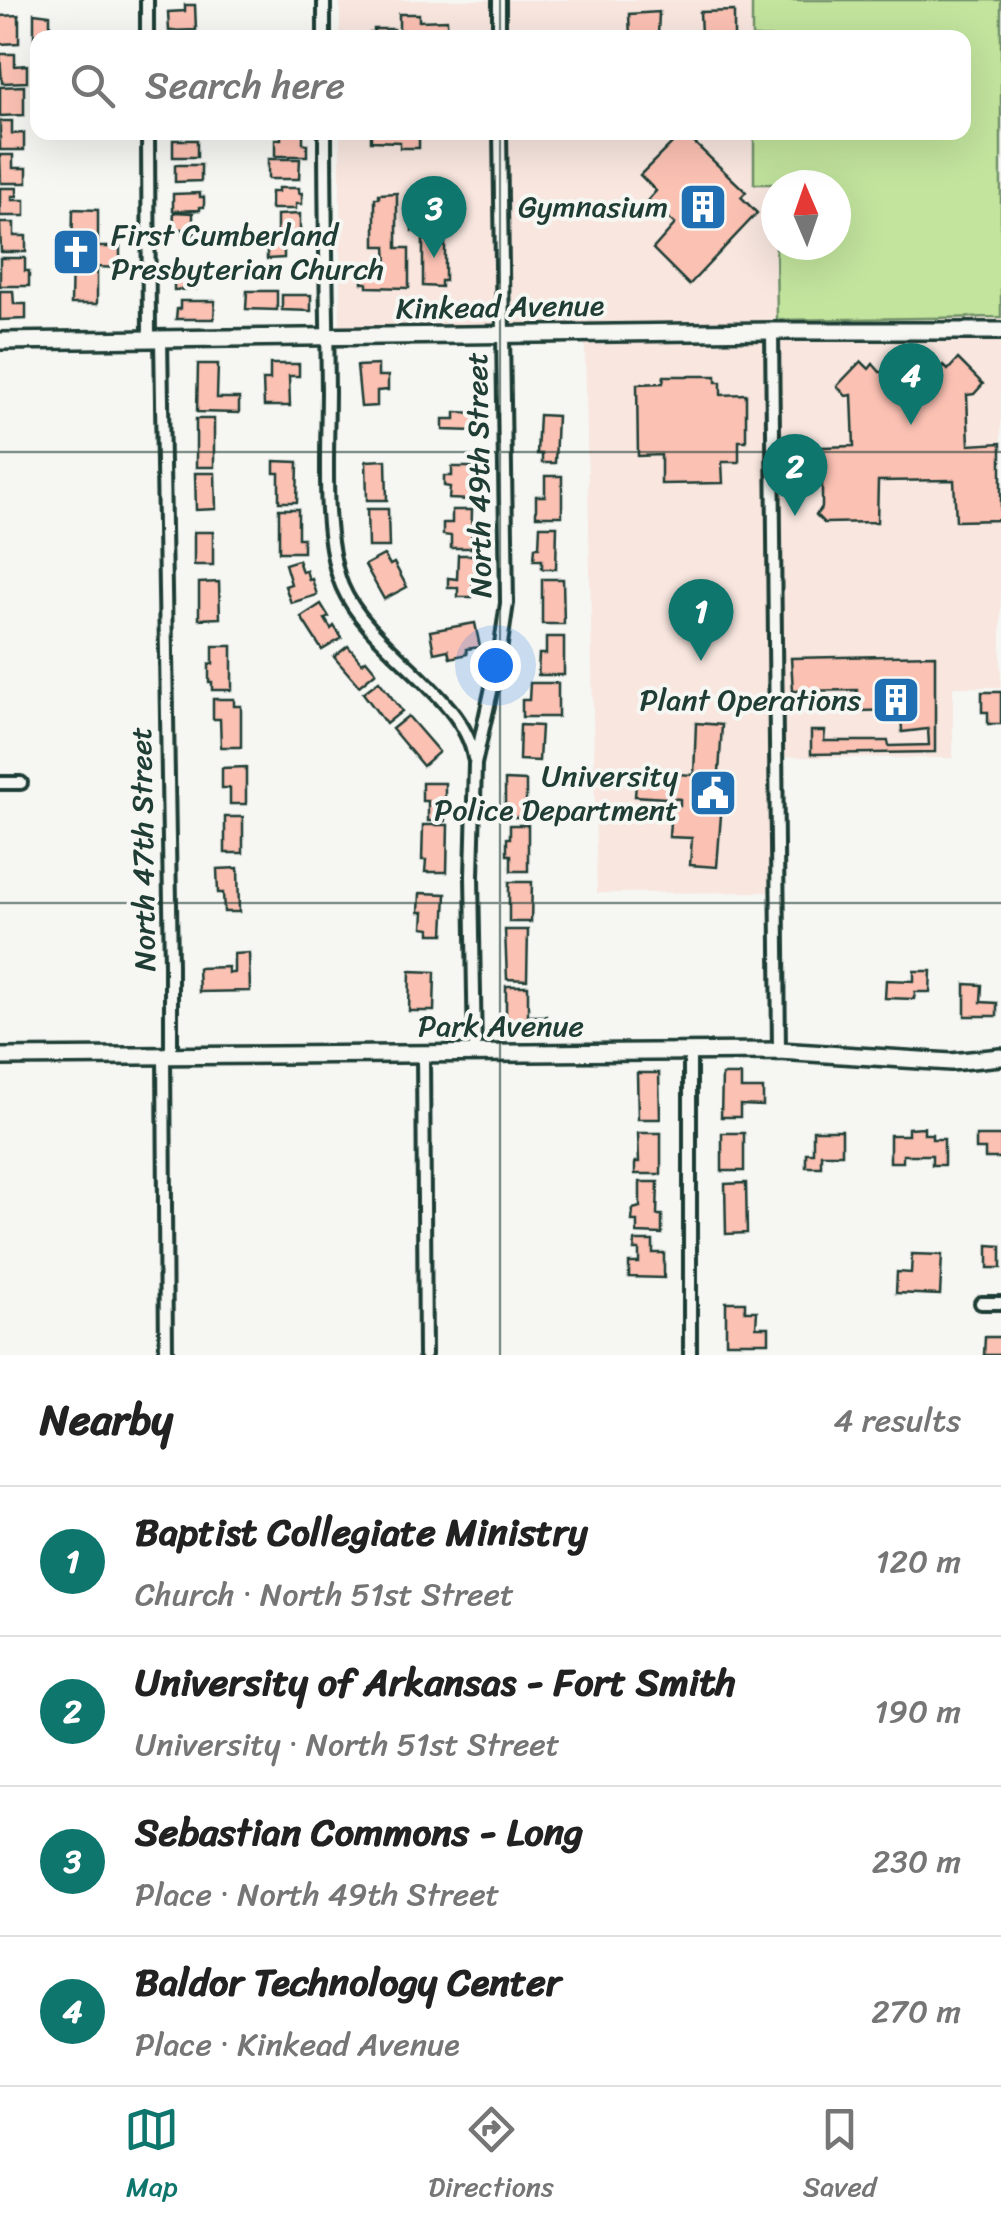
<!DOCTYPE html>
<meta charset="utf-8">
<style>
body{margin:0;font-family:Sriracha,sans-serif;background:#f6f6f6;color:#222}
.compass{position:absolute;left:761px;top:170px;width:90px;height:90px;border-radius:50%;background:#fff;box-shadow:0 10px 40px #0002;rotate:358deg}
.you{position:absolute;left:495px;top:665px;width:35px;height:35px;margin:-25px;border:8px solid #fff;border-radius:50%;background:#1a73e8;box-shadow:0 0 0 15px #1a73e833}
.badge{display:grid;place-items:center;width:65px;height:65px;border-radius:50%;background:#0f766e;color:#fff;font-size:32px;font-weight:700}
.pin{position:absolute;translate:-50% -82px;filter:drop-shadow(0 2px 5px #0008)}
.pin::after{content:'';position:absolute;top:52px;width:35px;height:30px;background:inherit;clip-path:polygon(0 0,100% 0,50% 100%)}
.list{margin:0;padding:0;list-style:none}
h2{display:flex;justify-content:space-between;align-items:center;height:130px;margin:0;padding:0 40px;font-size:42px}
h2 small{font-size:32px;font-weight:400;color:#767676}
.list li{display:grid;grid-template-columns:65px 1fr auto;gap:30px;align-items:center;box-sizing:border-box;height:150px;padding:0 40px;border-top:2px solid #e0e0e0}
.list b{display:block;font-size:38px;white-space:nowrap}
.list p{margin:0;font-size:32px;white-space:nowrap;color:#767676}
.list em{font-size:32px;font-style:normal;color:#767676}
.icon{flex:none;width:55px;height:55px;fill:none;stroke:currentColor;stroke-width:2;stroke-linecap:round;stroke-linejoin:round}
.map{position:relative;flex:none;width:1001px;height:1355px;overflow:hidden}
.search{position:absolute;background:#fff;box-shadow:0 10px 40px #0002;left:30px;right:30px;top:30px;height:110px;display:flex;align-items:center;gap:25px;box-sizing:border-box;padding:0 35px;border-radius:20px;color:#767676;font-size:38px}
.sheet{height:730px;background:#fff}
nav{display:flex;justify-content:space-around;align-items:center;box-sizing:border-box;height:140px;border-top:2px solid #e0e0e0;background:#fff;font-size:28px;color:#767676}
nav a{display:grid;justify-items:center;gap:5px}
nav .on{color:#0f766e}
.map>svg:first-child{display:block}
</style>
<div class="map">
<svg width="1001" height="1355" viewBox="0 0 1001 1355">
<rect width="100%" height="100%" fill="#f6f6f2"/>
<filter id="ink" filterUnits="userSpaceOnUse"><feTurbulence type="fractalNoise" baseFrequency=".01" numOctaves="2"/><feDisplacementMap in="SourceGraphic" scale="20" xChannelSelector="R" yChannelSelector="G"/><feConvolveMatrix kernelMatrix="1 2 1 2 8 2 1 2 1" color-interpolation-filters="sRGB"/></filter>
<g filter="url(#ink)">
<path fill="#f8e6df" fill-rule="evenodd" d="M340 0H1001V687H953V758L778 757V892L597 893 585 343 340 346V133L964 132V38L340 37ZM776 185H836V245H776Z"/>
<polygon fill="#c2e49d" stroke="#709068" stroke-width="2.5" points="752,0 1001,0 1001,317 777,320 776,245 836,245 836,185 776,185 776,223 775,184 754,184 754,133 964,132 964,38 752,37"/>
<g fill="#fbc1b3" stroke="#1f3d34" stroke-width="2.5">
<polygon points="185,5 195,5 196,30 169,31 168,12 185,11"/>
<polygon points="734,11 734,38 630,38 629,14 659,12 658,36 701,35 700,12"/>
<polygon points="34,13 50,15 50,38 38,38 38,42 34,42"/>
<polygon points="399,14 419,14 419,21 447,20 448,38 370,38 370,33 374,33 374,29 394,29 394,35 399,35"/>
<polygon points="19,15 19,43 0,44 0,16"/>
<polygon points="0,54 15,54 15,66 27,65 27,82 2,83"/>
<polygon points="24,86 24,115 0,116 0,87"/>
<polygon points="0,121 12,121 12,134 24,133 24,150 0,150"/>
<polygon points="281,132 303,133 303,143 307,144 307,156 275,156 275,139 281,139"/>
<polygon points="371,132 419,132 419,148 400,148 400,142 371,141"/>
<polygon points="683,132 746,192 741,197 757,213 689,285 653,249 675,224 648,200 656,191 640,175"/>
<rect x="173" y="140" width="24" height="17"/>
<polygon points="0,155 13,155 13,168 27,168 27,183 1,183"/>
<polygon points="268,159 300,159 299,179 268,179"/>
<polygon points="175,165 201,165 201,181 175,182"/>
<polygon points="0,188 17,188 17,196 12,196 12,200 25,200 25,216 0,216"/>
<polygon points="278,188 299,188 299,193 302,193 302,204 296,204 296,209 271,209 271,192 278,192"/>
<polygon points="200,193 200,197 204,197 204,207 200,207 200,210 173,211 173,194"/>
<polygon points="397,193 397,248 409,248 409,288 367,287 367,283 362,283 362,265 387,265 386,246 375,246 375,198 379,198 379,194"/>
<polygon points="412,193 453,193 453,215 434,215 434,234 445,234 445,281 441,281 441,287 423,286 423,231 412,231"/>
<polygon points="73,209 98,210 98,247 120,247 120,268 97,267 97,304 71,304"/>
<polygon points="174,212 193,213 193,226 200,226 200,232 194,232 194,237 183,237 183,229 173,229"/>
<polygon points="300,214 300,232 277,233 277,215"/>
<polygon points="0,223 14,223 14,236 26,236 26,252 1,252"/>
<polygon points="267,240 284,240 284,258 267,259"/>
<polygon points="0,258 25,258 25,271 29,271 29,286 0,286"/>
<polygon points="177,266 196,266 196,289 174,290 174,282 177,282"/>
<polygon points="0,291 13,291 14,304 26,304 26,319 0,320"/>
<polygon points="247,291 277,291 277,310 246,309"/>
<polygon points="282,295 311,295 311,311 282,310"/>
<polygon points="180,301 215,301 214,319 176,319 177,309 180,309"/>
<polygon points="958,359 983,384 974,394 967,395 969,445 1001,443 1001,520 956,521 954,480 878,481 877,522 824,523 816,515 822,507 822,462 814,455 822,447 854,446 852,395 846,396 837,386 861,361 869,369 873,364 880,372 937,372 943,365 948,370"/>
<polygon points="198,364 218,364 217,398 239,398 239,413 197,412"/>
<polygon points="270,364 299,364 299,376 289,376 290,406 264,406 263,380 270,380"/>
<polygon points="378,365 378,376 388,376 388,390 377,391 377,406 361,407 357,366"/>
<polygon points="664,376 716,376 716,382 721,382 721,395 746,394 746,441 739,441 739,462 722,462 723,483 661,484 661,455 638,456 637,384 663,383"/>
<polygon points="455,412 476,413 475,431 443,430 443,419 455,419"/>
<polygon points="539,415 557,416 555,463 542,463 542,454 537,454"/>
<rect x="196" y="419" width="18" height="48"/>
<polygon points="386,460 387,500 367,500 366,461"/>
<polygon points="274,461 298,462 297,502 279,502 279,473 274,473"/>
<polygon points="452,467 473,467 472,500 449,499 450,487 444,486 444,476 452,476"/>
<polygon points="195,473 215,473 216,509 196,510"/>
<polygon points="545,476 562,476 562,516 536,516 536,496 545,496"/>
<polygon points="279,509 298,509 298,538 303,538 303,552 279,552"/>
<polygon points="367,509 388,509 389,547 368,547"/>
<polygon points="452,510 472,510 471,548 451,548 451,536 443,535 443,523 452,523"/>
<polygon points="540,526 557,526 556,569 542,569 542,560 534,560 535,547 539,547"/>
<rect x="194" y="532" width="19" height="33"/>
<polygon points="384,555 390,565 394,563 407,587 384,599 365,565"/>
<polygon points="458,555 477,555 477,569 482,569 482,579 473,579 472,597 458,597 458,588 448,588 448,578 457,579"/>
<polygon points="298,560 302,572 306,570 309,580 312,579 317,595 291,603 285,586 291,584 285,564"/>
<polygon points="542,579 563,579 564,624 542,624"/>
<polygon points="219,582 220,618 199,619 199,583"/>
<polygon points="321,604 329,617 325,619 331,629 334,626 342,638 322,650 301,617"/>
<polygon points="475,623 480,647 466,649 467,654 450,658 448,650 434,653 430,631"/>
<polygon points="546,637 564,637 564,675 538,675 539,654 546,654"/>
<polygon points="213,646 232,646 232,690 212,690 212,682 209,682 209,664 213,664"/>
<polygon points="348,646 362,663 366,660 376,672 359,686 334,657"/>
<polygon points="935,655 935,752 811,754 811,731 825,731 824,741 888,741 889,746 929,745 928,729 902,732 901,710 858,711 857,690 793,691 791,658"/>
<polygon points="379,681 402,711 386,724 363,693"/>
<polygon points="530,683 558,683 558,717 522,717 522,700 529,700"/>
<polygon points="982,692 1001,692 1001,724 988,724 988,712 982,712"/>
<polygon points="213,699 234,699 234,706 241,706 241,747 221,747 220,719 213,719"/>
<polygon points="408,716 439,752 423,766 392,729"/>
<polygon points="696,723 722,725 718,789 723,789 717,867 690,865 692,838 669,837 671,805 680,805 680,799 635,796 637,772 694,775"/>
<polygon points="520,725 541,726 539,761 519,760"/>
<polygon points="246,767 246,804 230,804 230,788 222,788 222,768"/>
<polygon points="505,780 526,781 526,817 509,817 509,806 505,806"/>
<polygon points="422,783 445,783 445,821 428,821 428,801 422,801"/>
<rect x="225" y="817" width="18" height="36"/>
<polygon points="423,825 448,825 447,872 425,872 426,860 422,860"/>
<polygon points="510,825 528,825 528,871 511,871 511,855 507,855 507,838 510,838"/>
<polygon points="238,868 239,912 224,912 223,893 218,893 217,869"/>
<polygon points="509,882 532,882 531,922 509,922"/>
<polygon points="420,893 446,894 444,934 430,934 430,928 423,927 424,912 419,912"/>
<polygon points="505,930 528,930 527,980 507,979"/>
<polygon points="249,953 250,991 199,992 198,968 228,967 228,973 234,973 234,954"/>
<polygon points="410,971 435,972 434,1011 409,1011"/>
<polygon points="914,971 931,971 930,992 915,992 914,999 885,998 886,980 914,981"/>
<polygon points="965,984 982,985 981,1002 997,1003 997,1016 965,1016"/>
<polygon points="506,986 528,986 528,1016 546,1016 546,1029 506,1028"/>
<polygon points="637,1073 659,1073 660,1119 638,1119"/>
<polygon points="722,1075 741,1075 741,1089 763,1089 763,1106 740,1105 740,1117 721,1117"/>
<polygon points="924,1127 924,1134 932,1134 932,1139 944,1139 944,1165 932,1165 932,1155 903,1155 903,1162 890,1162 890,1135 908,1135 908,1128"/>
<polygon points="813,1130 842,1130 842,1154 821,1154 821,1167 806,1167 806,1153 813,1153"/>
<polygon points="638,1133 661,1133 661,1174 635,1174 635,1162 639,1162"/>
<rect x="722" y="1133" width="22" height="38"/>
<polygon points="976,1136 1001,1136 1001,1158 985,1158 985,1149 976,1149"/>
<polygon points="640,1182 658,1182 657,1215 662,1215 662,1234 637,1233 637,1221 632,1221 633,1209 640,1207"/>
<polygon points="746,1183 747,1233 726,1234 725,1184"/>
<polygon points="635,1241 653,1241 653,1253 664,1253 664,1278 629,1277 629,1263 639,1263 639,1250 634,1250"/>
<polygon points="988,1245 1001,1246 1001,1268 988,1268"/>
<polygon points="912,1254 942,1255 940,1295 896,1293 897,1272 911,1273"/>
<polygon points="726,1302 745,1302 745,1311 757,1311 756,1327 769,1327 769,1342 726,1342"/>
<polygon points="985,1337 1001,1337 1001,1355 984,1355"/>
</g>
<g fill="none" stroke-linecap="round" stroke-linejoin="round">
<g stroke="#1f3d34" stroke-width="18">
<g id="street">
<polyline points="324,0 324,38"/>
<polyline points="499,0 499,38"/>
<polyline points="147,38 147,0"/>
<polyline points="148,132 149,339"/>
<path d="M325 132C325 218 327 305 328 391 328 448 321 534 342 586 369 650 464 694 474 758"/>
<polyline points="772,331 779,1051"/>
<polyline points="161,339 171,966 171,1049 164,1057 166,1355"/>
<polyline points="0,783 21,783"/>
<polyline points="690,1052 690,1355"/>
<polyline points="475,1053 472,876 475,764 500,651 507,603 500,132"/>
<polyline points="423,1054 425,1355"/>
<polyline points="981,1303 1001,1303"/>
</g>
</g>
<g stroke="#1f3d34" stroke-width="22">
<g id="secondary">
<polyline points="0,341 772,331 1001,331"/>
<polyline points="0,1057 779,1051 951,1062 1001,1057"/>
</g>
</g>
<use href="#street" stroke="#f6f6f2" stroke-width="10"/>
<use href="#secondary" stroke="#f6f6f2" stroke-width="15"/>
</g>
</g>
<path fill="none" stroke="#1f3d34" stroke-width="2.5" stroke-opacity="0.55" d="M500 0V38M500 132V1355M0 452H1001M0 903H1001"/>
<defs>
<g id="building-square" transform="scale(2.5)"><rect x="-9" y="-9" width="18" height="18" rx="4" fill="#1f6fb2" stroke="#f6f6f2"/><path d="M-4-6H4V6H1V3H-1V6H-4ZM-2.5-4.3h1.7v1.8h-1.7ZM.8-4.3h1.7v1.8H.8ZM-2.5-1h1.7V.8h-1.7ZM.8-1h1.7V.8H.8Z" fill="#fff"/></g>
<g id="church-square" transform="scale(2.5)"><rect x="-9" y="-9" width="18" height="18" rx="4" fill="#1f6fb2" stroke="#f6f6f2"/><path d="M-1.2-6h2.4v3.5h3.3v2.4h-3.3V6h-2.4V-.1h-3.3v-2.4h3.3Z" fill="#fff"/></g>
<g id="civic-square" transform="scale(2.5)"><rect x="-9" y="-9" width="18" height="18" rx="4" fill="#1f6fb2" stroke="#f6f6f2"/><path d="M-.6-6.5H3V-4.5H.6V-3L4-1V1h2V6H-6V1h2V-1L-.6-3ZM-1.2 2.5V6h2.4V2.5Z" fill="#fff"/></g>
</defs>
<g fill-rule="evenodd">
<use href="#building-square" x="703" y="207"/>
<use href="#church-square" x="76" y="252"/>
<use href="#building-square" x="896" y="700"/>
<use href="#civic-square" x="713" y="793"/>
</g>
<g text-anchor="middle" dominant-baseline="central" stroke-width="8" stroke-linejoin="round" paint-order="stroke">
<g font-size="30" fill="#1f3d34" stroke="#f6f6f2" text-anchor="end">
<text x="668" y="207">Gymnasium</text>
<text x="111" y="235" text-anchor="start">First Cumberland<tspan x="111" dy="34">Presbyterian Church</tspan></text>
<text x="861" y="700">Plant Operations</text>
<text x="678" y="776">University<tspan x="678" dy="34">Police Department</tspan></text>
</g>
<g font-size="30" fill="#1f3d34" stroke="#f6f6f2">
<text transform="translate(500 307) rotate(-1)">Kinkead Avenue</text>
<text transform="translate(479 475) rotate(-91)">North 49th Street</text>
<text transform="translate(143 849) rotate(-91)">North 47th Street</text>
<text x="501" y="1026">Park Avenue</text>
</g>
</g>
</svg>
<svg class="compass" viewBox="-18 -18 36 36"><path d="M0-13l5 13h-10z" fill="#e53935"/><path d="M0 13l5-13h-10z" fill="#767676"/></svg>
<div class="you"></div>
<div class="pin badge" style="left:701px;top:661px">1</div>
<div class="pin badge" style="left:795px;top:516px">2</div>
<div class="pin badge" style="left:434px;top:258px">3</div>
<div class="pin badge" style="left:911px;top:425px">4</div>
<div class="search"><svg class="icon" aria-label="search" viewBox="0 0 24 24"><circle cx="10" cy="10" r="6"/><path d="M15 15l6 6"/></svg>Search here</div>
</div>
<section class="sheet">
<h2>Nearby<small>4 results</small></h2>
<ul class="list">
<li><span class="badge">1</span><div><b>Baptist Collegiate Ministry</b><p>Church · North 51st Street</p></div><em>120 m</em></li>
<li><span class="badge">2</span><div><b>University of Arkansas - Fort Smith</b><p>University · North 51st Street</p></div><em>190 m</em></li>
<li><span class="badge">3</span><div><b>Sebastian Commons - Long</b><p>Place · North 49th Street</p></div><em>230 m</em></li>
<li><span class="badge">4</span><div><b>Baldor Technology Center</b><p>Place · Kinkead Avenue</p></div><em>270 m</em></li>
</ul>
</section>
<nav>
<a class="on"><svg class="icon" aria-label="map" viewBox="0 0 24 24"><path d="M3 6l6-2 6 2 6-2v14l-6 2-6-2-6 2zM9 4v14M15 6v14"/></svg>Map</a>
<a><svg class="icon" aria-label="directions" viewBox="0 0 24 24"><path d="M12 3l9 9-9 9-9-9zM9 14v-3h6M13 9l2 2-2 2"/></svg>Directions</a>
<a><svg class="icon" aria-label="saved" viewBox="0 0 24 24"><path d="M7 4h10v16l-5-4-5 4z"/></svg>Saved</a>
</nav>
